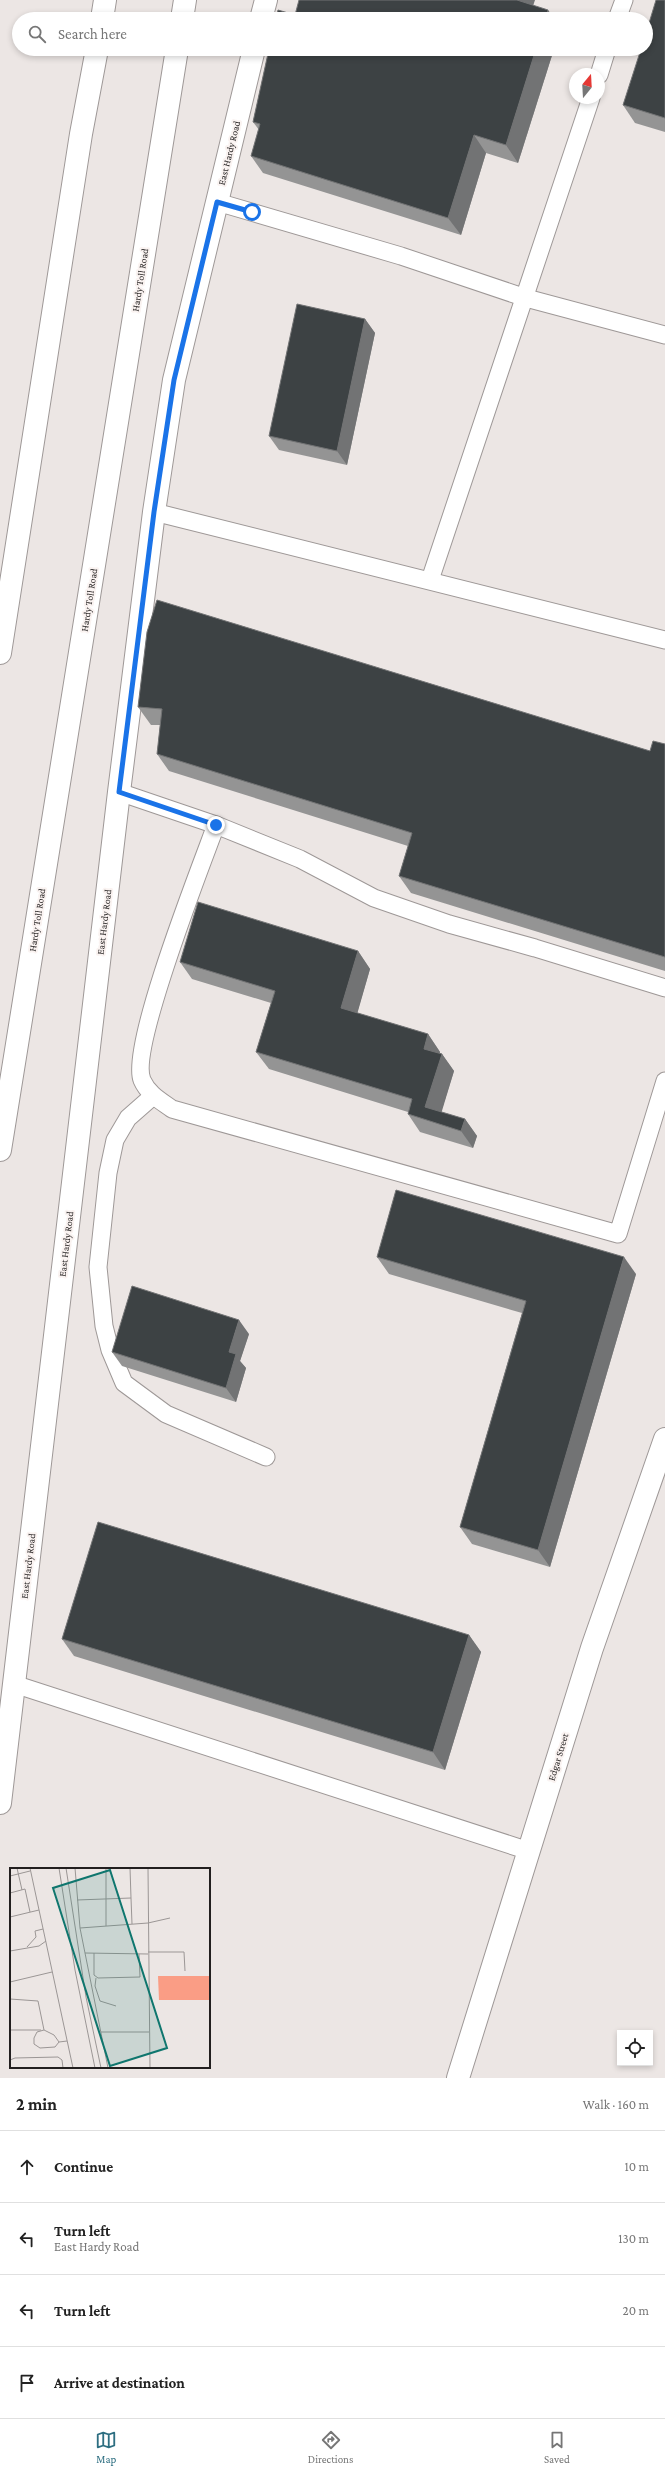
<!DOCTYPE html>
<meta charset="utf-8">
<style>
body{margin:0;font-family:"Crimson Pro",serif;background:#f2f2f2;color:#222}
.controls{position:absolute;right:12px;bottom:12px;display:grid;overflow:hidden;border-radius:0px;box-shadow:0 2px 6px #0003}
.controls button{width:36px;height:36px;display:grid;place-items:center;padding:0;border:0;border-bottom:1px solid #e0e0e0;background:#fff;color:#222;font:20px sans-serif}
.compass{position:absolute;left:569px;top:68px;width:36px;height:36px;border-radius:50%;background:#fff;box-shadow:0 2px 6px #0003;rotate:18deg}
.stop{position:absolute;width:12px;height:12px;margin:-9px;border:3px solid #1a73e8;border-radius:50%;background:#fff}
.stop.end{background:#1a73e8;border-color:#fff;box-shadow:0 1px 4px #0008}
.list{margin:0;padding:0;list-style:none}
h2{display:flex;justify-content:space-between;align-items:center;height:52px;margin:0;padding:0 16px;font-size:17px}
h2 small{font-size:13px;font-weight:400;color:#767676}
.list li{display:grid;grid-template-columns:26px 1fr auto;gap:12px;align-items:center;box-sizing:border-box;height:72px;padding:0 16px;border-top:1px solid #e0e0e0}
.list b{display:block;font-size:15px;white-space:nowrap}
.list p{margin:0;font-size:13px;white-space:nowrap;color:#767676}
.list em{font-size:13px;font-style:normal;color:#767676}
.icon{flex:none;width:22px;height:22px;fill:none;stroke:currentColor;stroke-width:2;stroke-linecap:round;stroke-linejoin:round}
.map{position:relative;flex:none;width:665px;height:2078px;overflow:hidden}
.search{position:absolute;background:#fff;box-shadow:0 2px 6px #0003;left:12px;right:12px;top:12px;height:44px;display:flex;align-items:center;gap:10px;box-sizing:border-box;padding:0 14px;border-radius:22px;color:#767676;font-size:15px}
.sheet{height:340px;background:#fff}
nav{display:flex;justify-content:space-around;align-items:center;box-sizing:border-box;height:56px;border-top:1px solid #e0e0e0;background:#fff;font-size:11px;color:#767676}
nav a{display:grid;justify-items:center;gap:2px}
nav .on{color:#2d6e81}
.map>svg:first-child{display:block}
</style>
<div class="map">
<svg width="665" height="2078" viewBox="0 0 665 2078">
<rect width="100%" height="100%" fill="#ece6e4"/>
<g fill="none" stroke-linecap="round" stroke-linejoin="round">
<g stroke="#9e9897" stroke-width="19">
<g id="service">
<polyline points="617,19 624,0"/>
<polyline points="599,75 607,49"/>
<polyline points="217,202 401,256 526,298 665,335"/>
<polyline points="154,512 665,640"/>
<polyline points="430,580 591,98"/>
<polyline points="119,792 216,825 300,859 374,898 449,924 535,948 665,988"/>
<path d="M216 825C201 866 129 1048 142 1080 148 1094 161 1101 172 1109L618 1234 665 1081"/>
<polyline points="153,1096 128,1118 115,1140 108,1173 98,1267 104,1326 110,1350 124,1383 166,1414 266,1457"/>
<polyline points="14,1684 529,1851"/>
</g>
</g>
<g stroke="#9e9897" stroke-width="24">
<polyline id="minor" points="458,2078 592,1648 665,1439"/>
</g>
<g stroke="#9e9897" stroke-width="24">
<g id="secondary">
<polyline points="261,19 266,0"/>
<polyline points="0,1803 119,792 154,512 174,380 254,49"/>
</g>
</g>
<g stroke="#9e9897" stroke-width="24">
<g id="motorway">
<polyline points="102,19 105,0"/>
<polyline points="182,19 185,0"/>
<polyline points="0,653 81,134 97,49"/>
<polyline points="0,1150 177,49"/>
</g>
</g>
<use href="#service" stroke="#fff" stroke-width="17"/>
<use href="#minor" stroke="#fff" stroke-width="22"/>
<use href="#secondary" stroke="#fff" stroke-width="22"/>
<use href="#motorway" stroke="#fff" stroke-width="22"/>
</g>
<g fill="#949494">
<polygon points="665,0 665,132 635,123 623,105"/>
<polygon points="269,49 554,49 518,163 486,153 461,235 263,173 251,156 259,130 253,122"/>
<polygon points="365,319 375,333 347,465 279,450 269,436"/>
<polygon points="138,707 650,751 665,744 665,971 411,893 399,876 408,846 169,771 157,754 160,725 151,725"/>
<polygon points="358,951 370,969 357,1013 428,1034 440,1052 440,1053 442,1054 454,1071 441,1112 465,1119 477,1136 473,1148 420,1132 408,1114 408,1112 269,1069 256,1052 271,1003 192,979 180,962"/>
<polygon points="377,1257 636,1274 550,1567 472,1544 460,1527 522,1313 389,1274"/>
<polygon points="249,1334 240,1361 246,1368 236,1402 122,1366 112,1352"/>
<polygon points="469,1635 481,1652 445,1770 74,1656 62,1639"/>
</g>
<g fill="#727374">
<polygon points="517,0 535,0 529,18"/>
<polygon points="548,10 555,19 546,19"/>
<polygon points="536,49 554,49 518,163 506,145"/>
<polygon points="474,135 486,153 461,235 448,218"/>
<polygon points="365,319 375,333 347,465 337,451"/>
<polygon points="358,951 370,969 354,1025 341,1008"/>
<polygon points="428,1034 440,1052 436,1066 424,1049"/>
<polygon points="442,1054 454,1071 438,1124 425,1107"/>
<polygon points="465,1119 477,1136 473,1148 461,1131"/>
<polygon points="624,1257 636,1274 550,1567 538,1550"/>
<polygon points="239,1320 249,1334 240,1361 246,1368 236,1402 226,1388 229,1352"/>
<polygon points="469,1635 481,1652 445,1770 433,1752"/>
</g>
<g fill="#3d4244" stroke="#727374">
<polygon points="299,0 517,0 548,10 546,19 276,19 278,10 295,15"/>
<polygon points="656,0 665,0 665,118 623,105 641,49 646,49 646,33"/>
<polygon points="269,49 536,49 506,145 474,135 448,218 251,156 260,124 253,122"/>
<polygon points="297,304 365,319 337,451 269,436"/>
<polygon points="157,600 650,751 653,741 665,744 665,957 399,876 412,833 157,754 162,709 138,707 147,632"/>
<polygon points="198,902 358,951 341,1008 428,1034 424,1049 442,1054 425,1107 465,1119 461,1131 408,1114 412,1099 256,1052 275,991 180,962"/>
<polygon points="396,1190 624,1257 538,1550 460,1527 526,1301 377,1257"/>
<polygon points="132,1286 239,1320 229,1352 236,1354 226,1388 112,1352"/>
<polygon points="98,1522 469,1635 433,1752 62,1639"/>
</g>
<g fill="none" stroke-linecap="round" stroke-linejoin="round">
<polyline stroke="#1a73e8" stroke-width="5" points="216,825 119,792 154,512 174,380 217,202 252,212"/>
</g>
<g text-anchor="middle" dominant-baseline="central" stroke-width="4" stroke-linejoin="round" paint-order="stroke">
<g font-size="10" fill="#221f1f" stroke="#faf3f1">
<text transform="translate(229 153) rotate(-76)">East Hardy Road</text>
<text transform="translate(140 280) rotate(-81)">Hardy Toll Road</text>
<text transform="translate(89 600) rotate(-81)">Hardy Toll Road</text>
<text transform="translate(37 920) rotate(-81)">Hardy Toll Road</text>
<text transform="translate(104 922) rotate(-83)">East Hardy Road</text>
<text transform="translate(66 1244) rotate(-83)">East Hardy Road</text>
<text transform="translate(28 1566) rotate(-83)">East Hardy Road</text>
<text transform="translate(558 1757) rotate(-73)">Edgar Street</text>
</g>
</g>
<g transform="translate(10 1868)">
<rect width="200" height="200" fill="#ece6e4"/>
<path d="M148 108H200V132H149Z" fill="#fa9d85"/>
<path fill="none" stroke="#9b9695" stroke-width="1" d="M7 0 12 22M20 0 63 200M49 0 65 102 85 200M56 0 76 129 91 200M65 0 70 60 98 200M138 0 140 200M0 8 20 3M0 25 15 21 20 44M121 30 122 56M67 32 121 30 120 0M0 49 29 42M96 58V0M70 60 138 55 160 50M17 79 26 69 25 63 33 61M0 83 29 78 36 73M138 84H174L175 103M75 85 138 86M84 85V107L88 110 130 109 129 86M86 110 85 118 90 133 106 138M0 114 42 104M0 131 28 133 34 162M0 162H31M91 164H139M49 174 44 167 34 162 27 164 24 170V176L30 180 45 179 49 174 57 173M0 192 5 190 48 189 52 192 53 200"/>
<path fill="#0f766e" fill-opacity="0.15" stroke="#0f766e" stroke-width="2" d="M100 2 157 180 100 198 43 20Z"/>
<rect width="200" height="200" fill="none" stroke="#221f1f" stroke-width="2"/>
</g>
</svg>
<div class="controls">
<button><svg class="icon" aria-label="locate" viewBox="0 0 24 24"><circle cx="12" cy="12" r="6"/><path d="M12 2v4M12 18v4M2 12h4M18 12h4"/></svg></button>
</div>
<svg class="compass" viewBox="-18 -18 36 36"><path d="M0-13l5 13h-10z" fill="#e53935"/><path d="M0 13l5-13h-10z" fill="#767676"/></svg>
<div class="stop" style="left:252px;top:212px"></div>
<div class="stop end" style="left:216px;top:825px"></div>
<div class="search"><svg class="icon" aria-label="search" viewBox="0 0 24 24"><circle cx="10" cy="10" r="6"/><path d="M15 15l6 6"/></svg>Search here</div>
</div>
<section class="sheet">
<h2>2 min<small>Walk · 160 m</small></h2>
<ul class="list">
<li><svg class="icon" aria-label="ahead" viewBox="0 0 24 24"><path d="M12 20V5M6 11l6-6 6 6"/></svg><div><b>Continue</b></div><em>10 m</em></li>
<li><svg class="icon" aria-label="left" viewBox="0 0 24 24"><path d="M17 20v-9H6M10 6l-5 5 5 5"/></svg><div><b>Turn left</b><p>East Hardy Road</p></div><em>130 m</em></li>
<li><svg class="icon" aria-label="left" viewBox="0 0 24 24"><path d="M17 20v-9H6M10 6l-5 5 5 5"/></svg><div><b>Turn left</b></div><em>20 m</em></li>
<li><svg class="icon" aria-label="arrive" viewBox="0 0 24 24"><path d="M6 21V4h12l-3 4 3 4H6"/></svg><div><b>Arrive at destination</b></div></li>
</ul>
</section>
<nav>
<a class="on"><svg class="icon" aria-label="map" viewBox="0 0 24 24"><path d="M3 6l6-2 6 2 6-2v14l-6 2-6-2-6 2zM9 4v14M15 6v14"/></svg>Map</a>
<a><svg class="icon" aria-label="directions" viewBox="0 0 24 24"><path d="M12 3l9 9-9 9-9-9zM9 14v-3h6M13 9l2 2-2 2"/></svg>Directions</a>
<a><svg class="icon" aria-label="saved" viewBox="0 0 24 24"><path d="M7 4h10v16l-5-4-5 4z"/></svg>Saved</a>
</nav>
